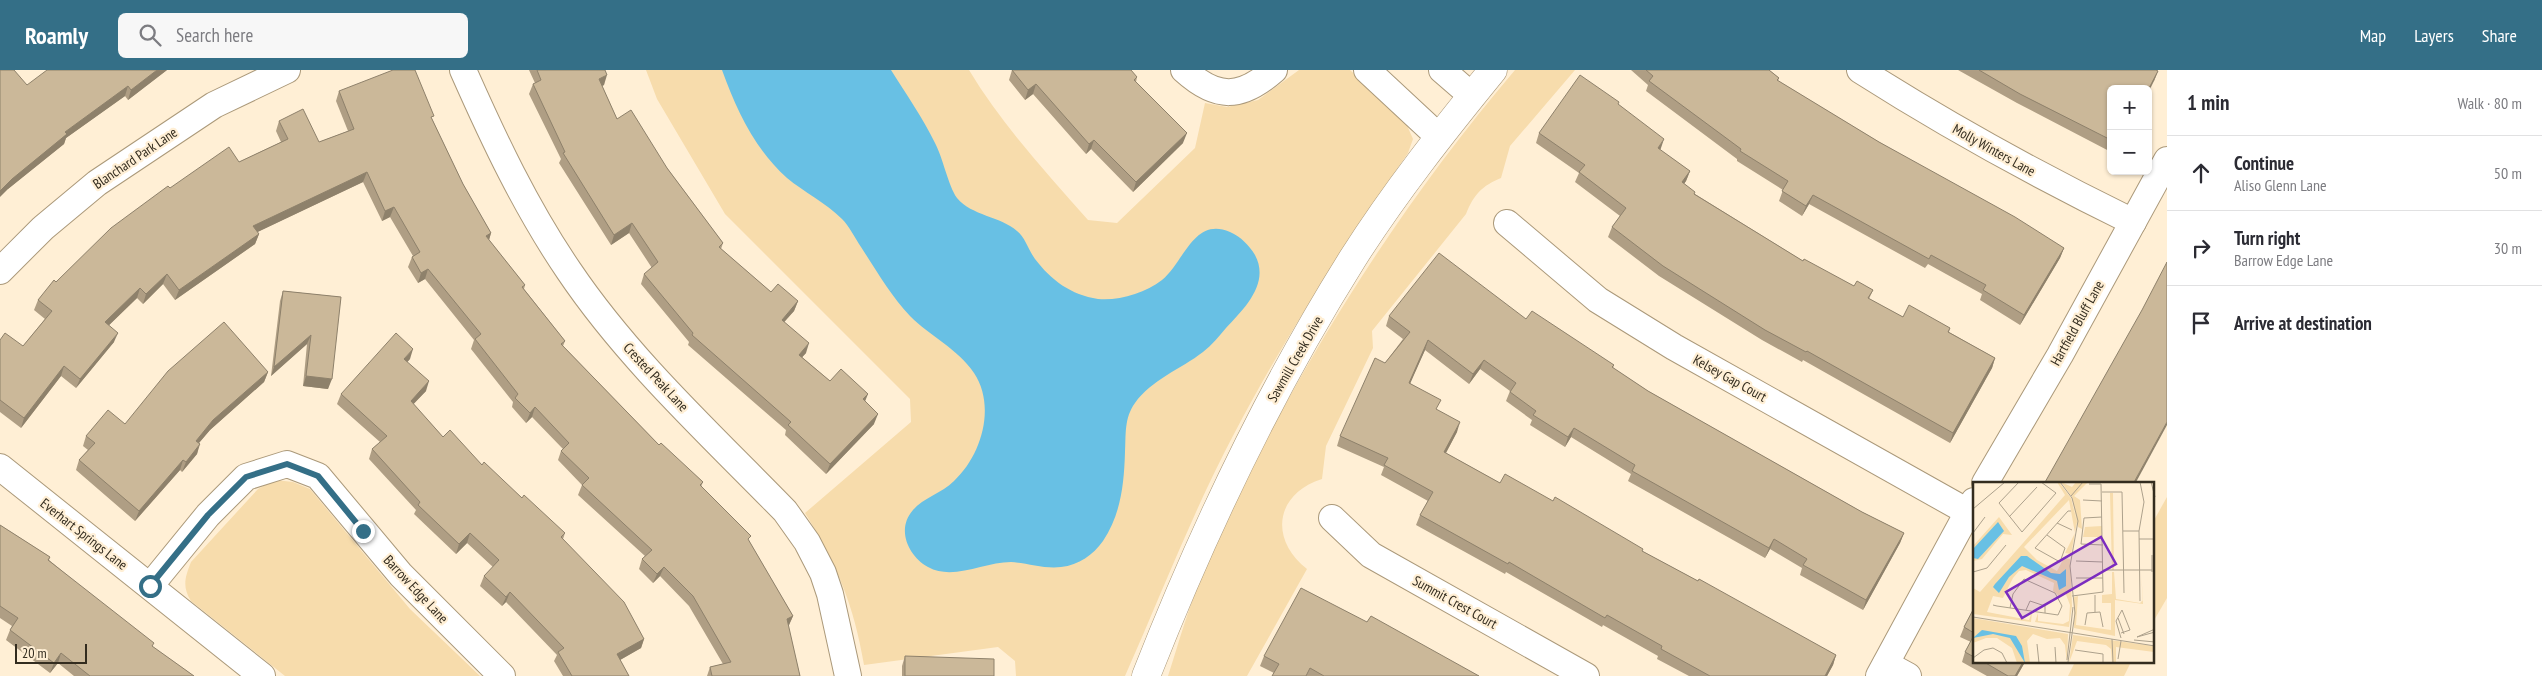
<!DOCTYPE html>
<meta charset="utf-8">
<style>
body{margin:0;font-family:"PT Sans Narrow",sans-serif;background:#f7f7f7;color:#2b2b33}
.controls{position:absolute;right:15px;top:15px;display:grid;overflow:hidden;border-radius:8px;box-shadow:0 1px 4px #0004}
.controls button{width:45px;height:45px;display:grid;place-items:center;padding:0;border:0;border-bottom:1px solid #e1e1e2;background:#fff;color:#2b2b33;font:25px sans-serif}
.scale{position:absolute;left:15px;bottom:12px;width:72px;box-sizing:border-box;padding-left:5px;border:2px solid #332c1f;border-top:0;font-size:14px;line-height:18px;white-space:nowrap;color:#332c1f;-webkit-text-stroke:4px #ffefd5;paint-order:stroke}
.stop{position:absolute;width:15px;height:15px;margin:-11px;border:4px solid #346f87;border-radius:50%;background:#fff}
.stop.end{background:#346f87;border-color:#fff;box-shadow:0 1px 5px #0008}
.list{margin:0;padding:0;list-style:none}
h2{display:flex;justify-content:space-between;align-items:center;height:65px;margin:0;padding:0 20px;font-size:21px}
h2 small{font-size:16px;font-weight:400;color:#7c7c81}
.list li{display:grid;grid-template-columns:32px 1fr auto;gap:15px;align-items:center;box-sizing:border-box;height:75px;padding:0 20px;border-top:1px solid #e1e1e2}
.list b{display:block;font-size:19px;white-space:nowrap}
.list p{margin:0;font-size:16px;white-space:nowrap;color:#7c7c81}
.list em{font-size:16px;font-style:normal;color:#7c7c81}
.icon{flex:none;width:28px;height:28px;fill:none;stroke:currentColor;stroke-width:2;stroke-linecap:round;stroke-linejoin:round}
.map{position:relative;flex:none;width:2167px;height:606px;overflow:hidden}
header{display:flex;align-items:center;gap:30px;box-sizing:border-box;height:70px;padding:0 25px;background:#346f87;color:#fff}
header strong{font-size:24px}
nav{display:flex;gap:28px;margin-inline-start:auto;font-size:18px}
.search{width:350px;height:45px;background:#f7f7f7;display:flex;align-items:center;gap:12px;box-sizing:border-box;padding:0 18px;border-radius:8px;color:#7c7c81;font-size:19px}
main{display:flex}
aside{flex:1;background:#fff}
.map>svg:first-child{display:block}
</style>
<header>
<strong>Roamly</strong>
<div class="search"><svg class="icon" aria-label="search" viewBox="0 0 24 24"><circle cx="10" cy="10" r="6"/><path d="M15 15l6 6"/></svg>Search here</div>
<nav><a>Map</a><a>Layers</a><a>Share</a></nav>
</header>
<main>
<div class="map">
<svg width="2167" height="606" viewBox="0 0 2167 606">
<rect width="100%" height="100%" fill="#ffefd5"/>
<g fill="#f7dcac">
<path d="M646 0H969C1002 55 1046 102 1088 150L1117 153 1195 78 1205 33 1227 37 1258 30 1299 0H1350L1405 51 1413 69 1408 83C1346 173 1286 265 1235 362 1193 441 1161 525 1125 606H1016L1015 591 998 577 864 595C854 535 837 495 805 443L911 352 910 329 725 144 657 29Z"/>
<path d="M1515 0H1575L1510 76 1501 108C1482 116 1474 124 1466 144L1372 261 1373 278 1326 376 1322 409C1275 424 1269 469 1307 499L1247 606H1168C1179 572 1189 536 1203 502 1225 449 1252 397 1279 346 1346 223 1424 107 1515 0Z"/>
<path d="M275 410 293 412 310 419 410 539 480 606H285L191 531C182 517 185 507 191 492L258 419Z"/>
<polygon points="2167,427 2167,528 2153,552 2153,452"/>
<polygon points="2075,592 2131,592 2124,606 2068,606"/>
</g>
<path fill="#68c0e4" d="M722 0H891C906 24 923 48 935 73 943 88 948 115 957 128 972 146 1000 146 1017 161 1025 167 1029 181 1035 189 1051 210 1071 225 1098 229 1119 231 1145 223 1162 210 1184 192 1194 146 1230 162 1241 167 1249 175 1255 185 1270 213 1245 238 1226 258 1219 266 1212 275 1203 282 1181 299 1151 310 1135 333 1124 348 1126 365 1125 382 1124 414 1121 444 1103 471 1093 485 1079 495 1061 497 1044 499 1028 493 1011 492 984 492 953 511 928 497 908 486 896 459 913 440 923 428 942 423 954 411 982 385 996 336 974 303 958 279 930 266 910 246 891 226 876 200 861 177 855 168 849 156 842 149 826 133 804 122 787 108 754 78 737 41 722 0Z"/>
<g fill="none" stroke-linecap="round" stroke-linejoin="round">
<g stroke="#ab997a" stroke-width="28">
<g id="street">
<path d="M463 0C494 70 526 138 569 201 629 290 710 364 785 441L807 472 823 503 830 524 848 606"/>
<path d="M1184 0C1217 30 1241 29 1274 0"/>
<polyline points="1367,0 1439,67"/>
<polyline points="1442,0 1472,26"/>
<path d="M1860 0C1948 56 2039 106 2133 152"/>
<polyline points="1507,153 1598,230 1674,277 1968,442"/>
<polyline points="0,201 43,158 97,113 214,35 287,0"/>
<polyline points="0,397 262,606"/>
<polyline points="1985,413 2060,285 2167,90"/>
<polyline points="1332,448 1371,485 1586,606"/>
<polyline points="150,516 208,445 246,407 287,394 318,406 401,505 502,606"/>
<polyline points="1886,594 1908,606"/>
<polyline points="1879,606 1974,431"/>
</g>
</g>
<g stroke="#ab997a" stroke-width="29">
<path id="secondary" d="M1146 606C1203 461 1270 320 1353 188 1395 122 1444 60 1493 0"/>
</g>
<use href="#street" stroke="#fff" stroke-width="26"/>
<use href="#secondary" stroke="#fff" stroke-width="28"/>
</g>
<g fill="#af9e84">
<polygon points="167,0 128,30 125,26 66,68 64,74 8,119 27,15"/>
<polygon points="529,0 605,0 604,15 602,16 617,49 667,98 723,173 721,179 771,222 798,231 794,241 784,252 806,283 802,287 830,311 865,332 874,354 826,404 785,365 786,360 688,275 689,272 641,214 644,204 652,198 629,163 611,175 559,93 561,89 529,24 533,14 535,13"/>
<polygon points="1012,0 1137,7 1136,12 1183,73 1133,122 1091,79 1086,84 1033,24 1025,30 1009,10"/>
<polygon points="1631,0 1769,0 1779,8 1778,11 1879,72 2064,178 2060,188 2020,255 1980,230 1982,224 1928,194 1925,198 1809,134 1802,146 1779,131 1783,120 1737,91 1737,89 1646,21 1648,15"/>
<polygon points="1958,0 2156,0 2158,1 2154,11 2111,19 2111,82 2017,33"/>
<polygon points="339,21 432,49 463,114 491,163 489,170 525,215 524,219 565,271 563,276 659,375 703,412 701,417 749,471 793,546 789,555 788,556 800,606 707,606 710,597 723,594 689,536 660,506 653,513 639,499 642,489 645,486 578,425 582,415 558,390 561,381 563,379 532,347 526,353 512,337 513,332 471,279 474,270 425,209 418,213 408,197 412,187 413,186 390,147 382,151 363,112 257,162 259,164 255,174 175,230 163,214 143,234 137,228 109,255 114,272 76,318 61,306 21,358 0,342 0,270 23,276 45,249 34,240 38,230 56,212 170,118 239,92 281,72 276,61 279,51 319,72 348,61 336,31"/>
<polygon points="1618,34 1661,78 1660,80 1690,101 1686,111 1684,114 1695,124 1803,191 1854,216 1873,220 1869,229 1903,247 1950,258 1949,262 1995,288 1992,298 1950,373 1803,290 1802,292 1762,270 1659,206 1608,167 1612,157 1620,146 1575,112 1579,103 1536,73 1539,63"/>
<polygon points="283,221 341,227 328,319 303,316 307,274 271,306 280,231"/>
<polygon points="1389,246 1526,249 1614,295 1613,298 1648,321 1862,442 1904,463 1900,473 1863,540 1800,505 1802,498 1770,479 1765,488 1628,411 1631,404 1571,367 1565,377 1530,355 1532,350 1506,331 1510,321 1480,299 1469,314 1425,280 1410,313 1437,340 1457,362 1446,383 1500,413 1642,481 1836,585 1833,595 1827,606 1689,606 1657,589 1658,586 1603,555 1602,557 1506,502 1505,504 1416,455 1420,445 1428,431 1381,405 1384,397 1337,376 1340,366 1385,293 1403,269 1386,256"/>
<polygon points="410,289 407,292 426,321 413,334 443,367 482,395 565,463 563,469 644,569 641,578 620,590 629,606 563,606 554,591 557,585 506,532 502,536 480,516 484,506 493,497 467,473 456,484 414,444 416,440 369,389 372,379 380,372 337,334 341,324"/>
<polygon points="268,302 264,312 210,360 199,373 197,384 182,402 180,400 135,451 76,400 79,390 88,380 83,376 86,366 125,354"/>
<polygon points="0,455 50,487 49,490 153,577 194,606 74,606 58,593 50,603 6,570 10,560 12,556 0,548"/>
<polygon points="1974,538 1974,592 2025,592 2017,606 1987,606 1962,592 1965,582 1971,572 1960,567 1964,557"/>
<polygon points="1367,552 1479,606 1272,606 1274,603 1260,596 1264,586"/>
<polygon points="905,586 994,606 902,606 902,596"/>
</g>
<g fill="#8e816b">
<polygon points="157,0 167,0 128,30 131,20"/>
<polygon points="2158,1 2154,11 2148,23 2148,20"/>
<polygon points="607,5 604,15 595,19 599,9"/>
<polygon points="1036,14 1033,24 1025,30 1028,20"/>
<polygon points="128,16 125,26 66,68 64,74 8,119 0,127 0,121 12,109 65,62"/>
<polygon points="1187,63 1183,73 1133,122 1136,112"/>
<polygon points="1664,69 1661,78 1654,88 1658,78"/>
<polygon points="1094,70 1091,79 1086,84 1089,74"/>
<polygon points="1690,101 1686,111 1678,122 1682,112"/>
<polygon points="367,102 363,112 249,166 253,156"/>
<polygon points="1813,125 1809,134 1802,146 1806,136"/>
<polygon points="394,137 390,147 382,151 385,141"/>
<polygon points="632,153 629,163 611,175 614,165"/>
<polygon points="491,163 488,173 486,166"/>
<polygon points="259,164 255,174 175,230 179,220"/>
<polygon points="2064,178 2060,188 2020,255 2024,245"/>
<polygon points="428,199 425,209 418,213 421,203"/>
<polygon points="167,204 163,214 143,234 146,224"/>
<polygon points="140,218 137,228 102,262 105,252"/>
<polygon points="798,231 794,241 778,259 782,250"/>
<polygon points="118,263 114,272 76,318 80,309"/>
<polygon points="311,265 307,274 271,306 274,297"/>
<polygon points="1428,270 1425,280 1406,323 1409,313"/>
<polygon points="809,273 806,283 796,294 799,285"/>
<polygon points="413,279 410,289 401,299 404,289"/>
<polygon points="1995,288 1992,298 1950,373 1953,363"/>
<polygon points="1484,290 1480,299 1469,314 1473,304"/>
<polygon points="64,296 61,306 21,358 24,348"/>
<polygon points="268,302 264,312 210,360 192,381 196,371 213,350"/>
<polygon points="306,306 332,309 328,319 303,316"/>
<polygon points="429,311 426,321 407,341 411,331"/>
<polygon points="868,324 864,334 863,329"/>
<polygon points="535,337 532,347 526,353 530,343"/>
<polygon points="878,344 874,354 826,404 830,394"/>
<polygon points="1460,352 1457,362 1441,392 1444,382"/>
<polygon points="2167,352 2167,355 2135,414 2133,414"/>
<polygon points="1574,358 1571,367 1565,377 1568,367"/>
<polygon points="200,374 197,384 182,402 186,392"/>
<polygon points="183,390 180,400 135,451 139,441"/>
<polygon points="470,463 467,473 456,484 459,474"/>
<polygon points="1904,463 1900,473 1863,540 1866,530"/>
<polygon points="1774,469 1770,479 1765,488 1769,478"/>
<polygon points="664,497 660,506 653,513 657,504"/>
<polygon points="510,522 506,532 502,536 506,527"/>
<polygon points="793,546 789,555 783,559 787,549"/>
<polygon points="644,569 641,578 613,594 617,584"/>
<polygon points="61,583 58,593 50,603 54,593"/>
<polygon points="1836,585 1833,595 1827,606 1825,606"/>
<polygon points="2023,592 2025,592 2017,606 2015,606"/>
</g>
<g fill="#cbb899" stroke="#8e816b">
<polygon points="0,0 14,0 27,15 47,0 157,0 131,20 128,16 65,62 67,64 12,109 0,121"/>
<polygon points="393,0 415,0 434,46 431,47 463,114 491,163 486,166 525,215 522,217 565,271 561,274 659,375 661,373 703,412 700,415 751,466 748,469 793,546 787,549 800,606 712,606 710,597 731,592 693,526 664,497 657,504 642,489 652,480 582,415 589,408 561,381 569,373 535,337 530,343 515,328 518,324 475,269 481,264 428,199 421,203 412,187 420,182 394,137 385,141 367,102 253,156 259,164 179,220 167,204 146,224 140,218 105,252 118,263 80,309 64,296 24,348 0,330 0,270 5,263 23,276 52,241 38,230 54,210 56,212 111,158 168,116 170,118 229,77 239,92 288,69 279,51 303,39 319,72 354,59 339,21"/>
<polygon points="537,0 605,0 607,5 599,9 617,49 631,40 667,98 723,173 719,177 771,222 778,214 798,231 782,250 809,273 799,285 830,311 841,299 868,324 863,329 878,344 830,394 788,355 791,352 692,265 693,263 644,204 658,192 632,153 614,165 563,83 565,82 533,14 541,10"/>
<polygon points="1012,0 1131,0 1137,7 1134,10 1187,63 1136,112 1094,70 1089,74 1036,14 1028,20"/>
<polygon points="1646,0 1769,0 1779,8 1777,10 1879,72 2015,147 2064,178 2024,245 1983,220 1986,215 1931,185 1929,189 1813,125 1806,136 1782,121 1788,111 1740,81 1741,79 1649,11 1653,6"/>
<polygon points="1979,0 2156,0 2158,1 2148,20 2148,19 2111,19 2111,70 2020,24"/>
<polygon points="1580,5 1619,32 1618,34 1664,69 1658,78 1690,101 1682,112 1695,122 1694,124 1803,191 1804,189 1854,216 1857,211 1873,220 1868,228 1903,247 1909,235 1950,258 1948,262 1995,288 1953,363 1807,281 1806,282 1765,260 1663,196 1612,157 1626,138 1579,102 1585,95 1539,63"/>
<polygon points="1439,183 1526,249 1532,241 1614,295 1612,297 1648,321 1862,442 1904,463 1866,530 1803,495 1807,489 1774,469 1769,478 1632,401 1635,395 1574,358 1568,367 1533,345 1536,341 1510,322 1516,313 1484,290 1473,304 1428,270 1409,313 1441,330 1436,339 1460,352 1444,382 1500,413 1505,404 1553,431 1555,427 1643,479 1642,481 1698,511 1699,509 1836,585 1825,606 1710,606 1661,579 1662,576 1607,545 1605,548 1509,492 1508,494 1420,445 1433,422 1384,395 1388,388 1340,366 1375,288 1385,293 1410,262 1389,246"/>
<polygon points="2167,192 2167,352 2133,414 2044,414 2142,240"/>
<polygon points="283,221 341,227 332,309 306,306 311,265 274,297"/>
<polygon points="224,252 268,302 213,350 196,371 200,374 186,392 183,390 139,441 79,390 95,373 86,366 108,340 125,354 168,301"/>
<polygon points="396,263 413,279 404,289 429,311 411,331 443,367 450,360 482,395 484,392 522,428 524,425 565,463 561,467 624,532 644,569 617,584 629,606 572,606 558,582 564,578 510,522 506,527 484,506 499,490 470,463 459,474 418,435 420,432 372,379 387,366 341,324"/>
<polygon points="0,455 50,487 48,490 154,573 152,576 194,606 90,606 61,583 54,593 10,560 18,548 0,536"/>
<polygon points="1301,518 1367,552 1371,546 1479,606 1324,606 1310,598 1306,606 1272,606 1279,594 1264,586"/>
<polygon points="1974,538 1974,563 1964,557"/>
<polygon points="1974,565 1974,587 1965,582"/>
<polygon points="905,586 994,589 994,606 905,606"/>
<polygon points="1984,592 2023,592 2015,606 2008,606"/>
</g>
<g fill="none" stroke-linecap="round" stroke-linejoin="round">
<polyline stroke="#346f87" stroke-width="6" points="150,516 208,445 246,407 287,394 318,406 363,461"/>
</g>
<g text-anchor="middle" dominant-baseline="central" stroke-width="4.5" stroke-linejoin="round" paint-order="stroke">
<g font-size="14" fill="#332c1f" stroke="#ffefd5">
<text transform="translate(1994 80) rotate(29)">Molly Winters Lane</text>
<text transform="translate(135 88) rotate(-34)">Blanchard Park Lane</text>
<text transform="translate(2077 253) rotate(-61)">Hartfield Bluff Lane</text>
<text transform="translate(1295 289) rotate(-60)">Sawmill Creek Drive</text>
<text transform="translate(656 307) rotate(47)">Crested Peak Lane</text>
<text transform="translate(1730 308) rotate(29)">Kelsey Gap Court</text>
<text transform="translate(84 464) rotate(38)">Everhart Springs Lane</text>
<text transform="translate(416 519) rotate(47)">Barrow Edge Lane</text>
<text transform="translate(1455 532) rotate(29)">Summit Crest Court</text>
</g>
</g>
<g transform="translate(1973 412)">
<rect width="181" height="181" fill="#ffefd5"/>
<path d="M84 0H86L98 16 104 40 98 72 92 71 102 51 96 18 51 65 64 78 84 89 91 76 97 77 99 124 96 145 62 140 65 131V139L90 142 96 139 97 123 92 110 86 114 80 109 81 101 53 88 46 89 40 96 30 116 20 114 14 130 56 138 59 130 58 140 0 132V106L7 110 92 13ZM88 0 99 5 103 0H115L101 14 107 18 109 47 105 45 99 15ZM137 11H140L141 88H139ZM26 35 39 53 30 52 9 77 0 79V64ZM129 44V55H110L112 45ZM168 89 170 122 142 118V154L101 146V115L105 114 103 143 138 148V121H129V113L139 112V90H131H150H141L143 117 167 121 170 118ZM0 136 95 152 94 181 92 163 87 156 74 157 60 152 54 159 57 181H44L39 166 24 156H13L0 161ZM100 153 181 164V170L143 165V181H139L138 167 133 163 104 159 96 181Z" fill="#f7dcac"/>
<path d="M25 40 31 49 5 77 0 76V67ZM48 74H54L78 91 87 92 93 87V104L86 108 84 99 49 84 36 95 26 111 20 105 22 102ZM9 148 43 154 49 164 52 181 37 156 20 152 0 156Z" fill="#68c0e4"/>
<path fill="none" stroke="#ada18c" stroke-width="1" d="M46 0 26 21 49 50 83 11 68 0M87 0 99 16 105 39 97 84 102 131 95 180M178 0 182 15M129 10H149L151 111M98 14 110 0M110 18 129 19M0 27 32 0M36 35 64 5M129 35 111 36 108 62 130 63M84 41 99 48M150 49H166M0 51 12 35M74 53 92 66 87 80 62 66 95 29H98M166 57H182M179 73V90M103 79 130 80M130 88H179M0 90 14 86 33 63M103 96H130M99 114 130 110 128 2H116M167 119 166 49 171 20 167 0M20 123 24 124 85 133 89 124 82 111 51 97 40 112 37 126M53 128 57 119 72 124V131M122 130V113M0 135 182 164M145 136 151 152M112 143 114 131 127 130 130 145M182 147 164 155 182 150M148 156 143 139 149 128 157 148 148 151M139 157 140 181M161 158 182 160M64 162 66 181M82 165 83 181M102 168 130 172V181M0 176 11 168 20 166 29 171 34 181M145 177 148 159M94 178 100 125"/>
<path fill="#7b2cbf" fill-opacity="0.15" stroke="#7b2cbf" stroke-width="2.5" d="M128 55 143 82 49 136 33 110Z"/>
<rect width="181" height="181" fill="none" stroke="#332c1f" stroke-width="2.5"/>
</g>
</svg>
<div class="controls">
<button>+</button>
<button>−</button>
</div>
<div class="scale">20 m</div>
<div class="stop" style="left:150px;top:516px"></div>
<div class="stop end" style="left:363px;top:461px"></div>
</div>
<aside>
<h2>1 min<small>Walk · 80 m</small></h2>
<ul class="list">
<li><svg class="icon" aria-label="ahead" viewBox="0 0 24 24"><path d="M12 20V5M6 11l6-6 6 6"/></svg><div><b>Continue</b><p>Aliso Glenn Lane</p></div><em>50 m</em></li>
<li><svg class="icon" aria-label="right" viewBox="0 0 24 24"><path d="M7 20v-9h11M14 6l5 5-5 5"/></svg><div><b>Turn right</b><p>Barrow Edge Lane</p></div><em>30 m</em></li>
<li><svg class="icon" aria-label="arrive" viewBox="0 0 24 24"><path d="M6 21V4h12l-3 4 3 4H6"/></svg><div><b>Arrive at destination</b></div></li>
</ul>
</aside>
</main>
